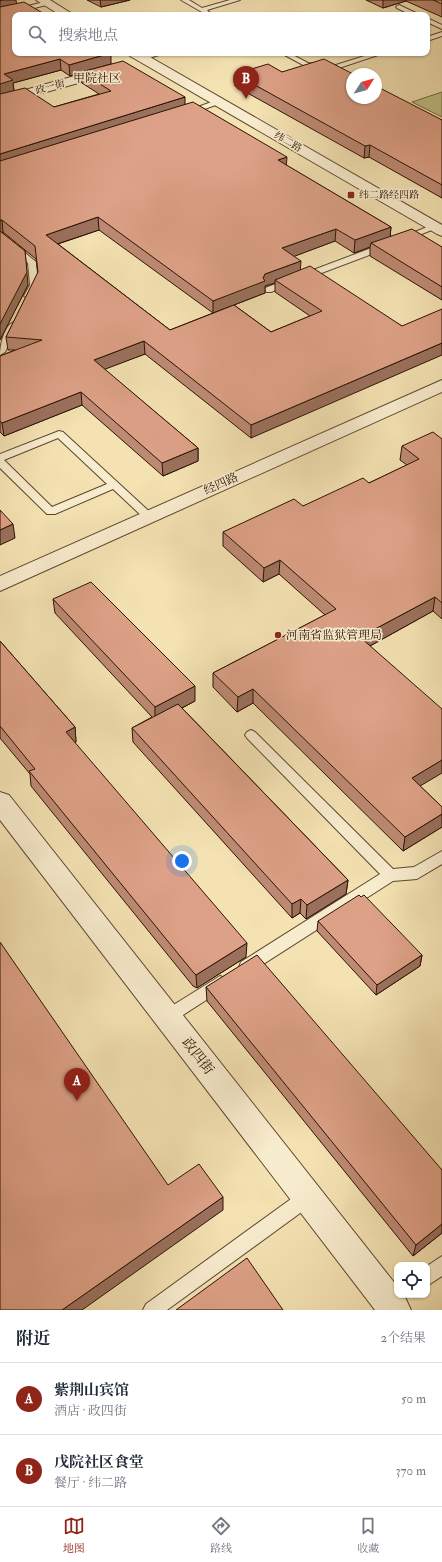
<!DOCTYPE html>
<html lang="zh">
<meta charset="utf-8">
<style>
body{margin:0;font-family:"IM FELL Double Pica","Noto Serif SC",serif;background:#f2f2f3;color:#1f2937}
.controls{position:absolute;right:12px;bottom:12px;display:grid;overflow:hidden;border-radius:8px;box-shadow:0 1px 3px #0004}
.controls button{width:36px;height:36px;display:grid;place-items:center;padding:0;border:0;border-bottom:1px solid #e0e1e3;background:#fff;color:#1f2937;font:20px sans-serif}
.compass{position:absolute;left:346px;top:68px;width:36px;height:36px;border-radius:50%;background:#fff;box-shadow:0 1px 3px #0004;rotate:54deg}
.you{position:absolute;left:182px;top:861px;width:14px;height:14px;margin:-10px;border:3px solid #fff;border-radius:50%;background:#1a73e8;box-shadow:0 0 0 6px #1a73e833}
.badge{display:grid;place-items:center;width:26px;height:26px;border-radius:50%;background:#8f2418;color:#fff;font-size:13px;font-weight:700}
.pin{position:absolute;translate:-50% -33px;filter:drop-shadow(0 1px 2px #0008)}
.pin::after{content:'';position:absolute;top:21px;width:14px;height:12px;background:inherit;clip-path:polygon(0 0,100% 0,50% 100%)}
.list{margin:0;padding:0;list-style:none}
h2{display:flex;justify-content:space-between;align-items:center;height:52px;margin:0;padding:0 16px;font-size:17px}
h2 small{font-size:13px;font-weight:400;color:#747a83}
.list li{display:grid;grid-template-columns:26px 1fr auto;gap:12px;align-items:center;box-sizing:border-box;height:72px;padding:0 16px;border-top:1px solid #e0e1e3}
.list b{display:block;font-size:15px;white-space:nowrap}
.list p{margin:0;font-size:13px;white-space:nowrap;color:#747a83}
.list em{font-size:13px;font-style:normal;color:#747a83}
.icon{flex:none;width:22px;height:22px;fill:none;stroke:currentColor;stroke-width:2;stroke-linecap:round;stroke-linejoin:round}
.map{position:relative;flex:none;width:442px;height:1310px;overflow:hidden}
.search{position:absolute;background:#fff;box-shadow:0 1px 3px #0004;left:12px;right:12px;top:12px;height:44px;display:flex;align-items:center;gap:10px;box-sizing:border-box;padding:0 14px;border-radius:8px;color:#747a83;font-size:15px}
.sheet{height:196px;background:#fff}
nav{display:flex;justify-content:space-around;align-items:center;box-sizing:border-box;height:56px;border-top:1px solid #e0e1e3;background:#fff;font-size:11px;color:#747a83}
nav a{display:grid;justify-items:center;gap:2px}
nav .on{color:#8f2418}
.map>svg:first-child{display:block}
</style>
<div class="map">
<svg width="442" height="1310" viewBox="0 0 442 1310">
<rect width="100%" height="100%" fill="#f4e2b3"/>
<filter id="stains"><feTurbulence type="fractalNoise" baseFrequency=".005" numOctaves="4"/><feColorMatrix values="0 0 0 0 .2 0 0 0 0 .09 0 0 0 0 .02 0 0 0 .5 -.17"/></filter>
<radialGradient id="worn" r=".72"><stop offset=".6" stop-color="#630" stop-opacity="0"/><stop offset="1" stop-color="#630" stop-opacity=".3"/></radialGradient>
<polygon fill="#c3c188" stroke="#776a44" points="442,92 442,117 412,102"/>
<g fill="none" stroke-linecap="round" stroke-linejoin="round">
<g stroke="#5d462e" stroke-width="2">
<g id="lane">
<polygon points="181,0 189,0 202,8 230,0 240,0 207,10 210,13 207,15"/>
<polygon points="48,1 50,2 50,4 0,17 0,13"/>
<polygon points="399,5 418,14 419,15 411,15 397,8 396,7"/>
<polygon points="427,18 442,25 442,29 427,22"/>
<polygon points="442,32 442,36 427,41 427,37"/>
<polygon points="154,53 165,53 143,60 140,58"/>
<polygon points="281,53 289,53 308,63 336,65 374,53 384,53 336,69 305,66"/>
<polygon points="217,100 220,100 224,102 191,114 185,114 184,112"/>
<polygon points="432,225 435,225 439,227 407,240 404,241 400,238"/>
<polygon points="0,234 3,234 36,262 38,285 31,298 28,299 24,296 30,285 28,263 0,240"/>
<polygon points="385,243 389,246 388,248 271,292 265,292 264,290 265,288"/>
<path d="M14 322 19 325 5 352 0 355C0 346 4 325 14 322Z"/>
<path d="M59 431 63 432 153 515 154 517 153 519H145L113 489 55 514H47L0 468V454ZM58 438 107 484 52 507 4 460Z"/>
<polygon points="251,730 255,732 393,869 414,867 442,851 442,864 417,879 393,881 251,972 246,973 241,972 239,967 241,962 380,874 247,738 245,735 247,732"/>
<polygon points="220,976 225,978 227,983 225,988 172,1022 167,1024 162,1022 159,1017 162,1012"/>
<polygon points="308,1189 314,1191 316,1197 314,1203 167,1310 143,1310 146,1304 302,1191"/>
<polygon points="442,1256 442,1276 427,1286 427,1266"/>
</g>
</g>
<g stroke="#5d462e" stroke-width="2">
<g id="street">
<polygon points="36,0 50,0 74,15 60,15"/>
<polygon points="128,53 143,53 442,225 442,236 437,234 130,56"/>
<polygon points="110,66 114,67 116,70 114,73 0,105 0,97"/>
<polygon points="442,380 442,392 0,591 0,576"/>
<polygon points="0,792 9,795 397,1286 397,1295 404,1295 411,1310 375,1310 0,820"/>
</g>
</g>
<use href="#lane" fill="#f8ecce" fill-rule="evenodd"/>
<use href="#street" fill="#f8ecce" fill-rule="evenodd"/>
</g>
<g fill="#be8a74" stroke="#2b1201" fill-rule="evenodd">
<path d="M0 0 16 3 111 64 185 104 286 165 391 227 390 236 442 247V300L370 256V247L354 253 335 241 294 256 300 270 402 326 251 438 145 354 104 369 198 448V461L163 476 82 405 4 436 0 432V356L15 350H8L6 337 38 273 36 259 3 232 2 233 28 285 0 340ZM61 70 70 76 81 73 82 83 99 94 54 107 14 91 13 83ZM99 230 213 313 170 330 58 244ZM275 283V292L310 316 271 332 234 305 265 293V286Z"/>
<polygon points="87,0 130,0 101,7"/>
<polygon points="366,0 442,0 442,17 406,1 383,8"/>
<polygon points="282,72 442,120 442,198 369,157 364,158 235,86 235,74"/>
<polygon points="442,439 442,619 433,611 370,646 420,786 442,807 442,827 403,851 253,703 237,712 213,687 213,673 325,615 279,574 263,582 223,546 223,532 303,506 369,483 407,465 400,460 402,446"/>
<polygon points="53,599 195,701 182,708 348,880 346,894 306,919 300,913 292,918 133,742 132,728 152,717 55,613"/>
<polygon points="0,641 75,727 76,742 74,743 246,957 197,988 193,986 31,786 30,774 0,738"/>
<polygon points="318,921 422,955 420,966 376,995 317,931"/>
<polygon points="206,987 442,1170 442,1233 413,1256 207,1001"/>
</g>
<g fill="#9b715e" stroke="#2b1201">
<polygon points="3,0 16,0 17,7 0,11 0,1"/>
<polygon points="100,0 130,0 101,7"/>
<polygon points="383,0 406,0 406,1 383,8"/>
<polygon points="111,53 111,64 70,76 69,65"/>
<polygon points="60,59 61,70 13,83 14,91 0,96 0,84 4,74"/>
<polygon points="185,97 185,108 0,166 0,154"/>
<polygon points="370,145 369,157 364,158 365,146"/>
<polygon points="287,157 286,169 278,160"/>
<polygon points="98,217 99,230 48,247 46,235"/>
<polygon points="0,220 2,220 3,232 0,233"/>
<polygon points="391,227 390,239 371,243 370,247 354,253 355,240"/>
<polygon points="336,229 335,241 282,261 282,248"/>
<polygon points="25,251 28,285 0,340 0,324"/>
<polygon points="301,261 300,273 275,280 275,283 265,286 265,293 213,313 213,301 263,278 265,274"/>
<polygon points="144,341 145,354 95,373 94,360"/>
<polygon points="442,343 442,355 251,438 251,425"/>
<polygon points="81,392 82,405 4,436 2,423"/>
<polygon points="198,448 198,461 163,476 162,463"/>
<polygon points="13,524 15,538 0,545 0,530"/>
<polygon points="280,560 279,574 263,582 264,568"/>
<polygon points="435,597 433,611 359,652 360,637"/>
<polygon points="195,686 195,701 155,722 155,707"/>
<polygon points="253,689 253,703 237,712 238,697"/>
<polygon points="75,727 76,742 67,746 66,732"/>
<polygon points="442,760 442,773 410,792 412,778"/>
<polygon points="442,814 442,827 403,851 405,837"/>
<polygon points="348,880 346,894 306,919 307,905"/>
<polygon points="301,899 300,913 292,918 292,904"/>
<polygon points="247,943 246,957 197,988 196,975"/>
<polygon points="422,955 420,966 376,995 377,985"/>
<polygon points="223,1197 223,1210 82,1310 62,1310"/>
<polygon points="442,1224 442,1233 413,1256 416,1245"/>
</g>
<g fill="#dda187" stroke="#2b1201">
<polygon points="433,0 442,0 442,4"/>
<polygon points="24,2 46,15 15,15 15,53 111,53 69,65 60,59 4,74 13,80 0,84 0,7"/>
<polygon points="324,59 353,74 352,74 352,98 376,98 376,86 442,120 442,185 370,145 365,146 235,74 268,64 282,72"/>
<polygon points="123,61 185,97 0,154 0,94 25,88 54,107 111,91 81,72"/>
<polygon points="193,102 287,157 278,160 391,227 355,240 336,229 282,248 301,261 265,274 263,278 265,281 213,301 98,217 46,235 170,330 234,305 271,332 322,311 275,280 310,266 402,326 442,309 442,343 251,425 144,341 94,360 198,448 162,463 81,392 2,423 0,421 0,356 42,340 6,337 38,272 35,246 2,220 0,220 0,161"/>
<polygon points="412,229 442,247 442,287 371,243"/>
<polygon points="0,231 25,251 27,272 0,324"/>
<polygon points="433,432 442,439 442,603 435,597 360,637 442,709 442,760 412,778 442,807 442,814 405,837 253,689 238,697 213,673 336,609 280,560 264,568 223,532 294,499 303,506 363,478 369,483 419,459 402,446"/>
<polygon points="0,510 13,524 0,530"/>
<polygon points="91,582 195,686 155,707 53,599"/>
<polygon points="0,641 75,727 66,732 247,943 196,975 193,972 29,771 35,769 0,726"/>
<polygon points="178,704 348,880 307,905 301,899 292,904 132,728"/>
<polygon points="359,895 361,897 364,895 422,955 377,985 318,921"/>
<polygon points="0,942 168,1185 199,1164 223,1197 62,1310 0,1310"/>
<polygon points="257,955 442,1170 442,1224 416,1245 206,987"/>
<polygon points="247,1258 283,1310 176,1310"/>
</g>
<g fill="#8f2418" stroke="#f8ecce" stroke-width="1.5">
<rect x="347" y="191" width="8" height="8" rx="2"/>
<circle cx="278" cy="635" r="4"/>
</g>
<g text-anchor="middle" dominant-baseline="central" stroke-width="3.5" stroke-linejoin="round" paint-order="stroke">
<g font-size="10" fill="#2b1201" stroke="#f8ecce">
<text transform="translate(50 87) rotate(-16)">政一街</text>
<text transform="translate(288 142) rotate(30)">纬二路</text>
</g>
<g font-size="10" fill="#2b1201" stroke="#f8ecce" text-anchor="start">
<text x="359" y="195">纬二路经四路</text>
</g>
<g font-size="12" fill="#2b1201" stroke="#f8ecce">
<text x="97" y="78">甲院社区</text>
</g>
<g font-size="12" fill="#2b1201" stroke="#f8ecce">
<text transform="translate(221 484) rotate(-24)">经四路</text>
</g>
<g font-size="12" fill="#2b1201" stroke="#f8ecce" text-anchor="start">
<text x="286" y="635">河南省监狱管理局</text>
</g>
<g font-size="14" fill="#2b1201" stroke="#f8ecce">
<text transform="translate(198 1056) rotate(52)">政四街</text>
</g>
</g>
<rect width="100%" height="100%" filter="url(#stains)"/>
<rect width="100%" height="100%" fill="url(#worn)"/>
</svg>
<div class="controls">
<button><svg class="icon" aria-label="locate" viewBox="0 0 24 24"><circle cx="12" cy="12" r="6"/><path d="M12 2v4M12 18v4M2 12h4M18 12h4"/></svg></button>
</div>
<svg class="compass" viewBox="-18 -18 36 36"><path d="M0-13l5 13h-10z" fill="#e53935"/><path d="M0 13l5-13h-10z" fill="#747a83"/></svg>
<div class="you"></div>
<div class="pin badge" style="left:77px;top:1101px">A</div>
<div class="pin badge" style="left:246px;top:99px">B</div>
<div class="search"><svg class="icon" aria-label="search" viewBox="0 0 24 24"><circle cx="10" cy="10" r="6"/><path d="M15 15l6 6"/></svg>搜索地点</div>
</div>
<section class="sheet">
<h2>附近<small>2个结果</small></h2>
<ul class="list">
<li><span class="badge">A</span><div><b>紫荆山宾馆</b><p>酒店 · 政四街</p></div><em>50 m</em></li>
<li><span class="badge">B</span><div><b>戊院社区食堂</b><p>餐厅 · 纬二路</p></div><em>370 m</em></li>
</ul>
</section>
<nav>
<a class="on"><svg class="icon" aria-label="map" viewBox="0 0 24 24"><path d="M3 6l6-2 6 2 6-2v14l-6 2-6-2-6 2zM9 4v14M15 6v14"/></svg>地图</a>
<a><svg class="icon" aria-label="directions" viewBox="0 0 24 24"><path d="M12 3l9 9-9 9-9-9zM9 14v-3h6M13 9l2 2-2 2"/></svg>路线</a>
<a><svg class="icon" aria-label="saved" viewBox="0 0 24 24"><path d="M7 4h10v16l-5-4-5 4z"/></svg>收藏</a>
</nav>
